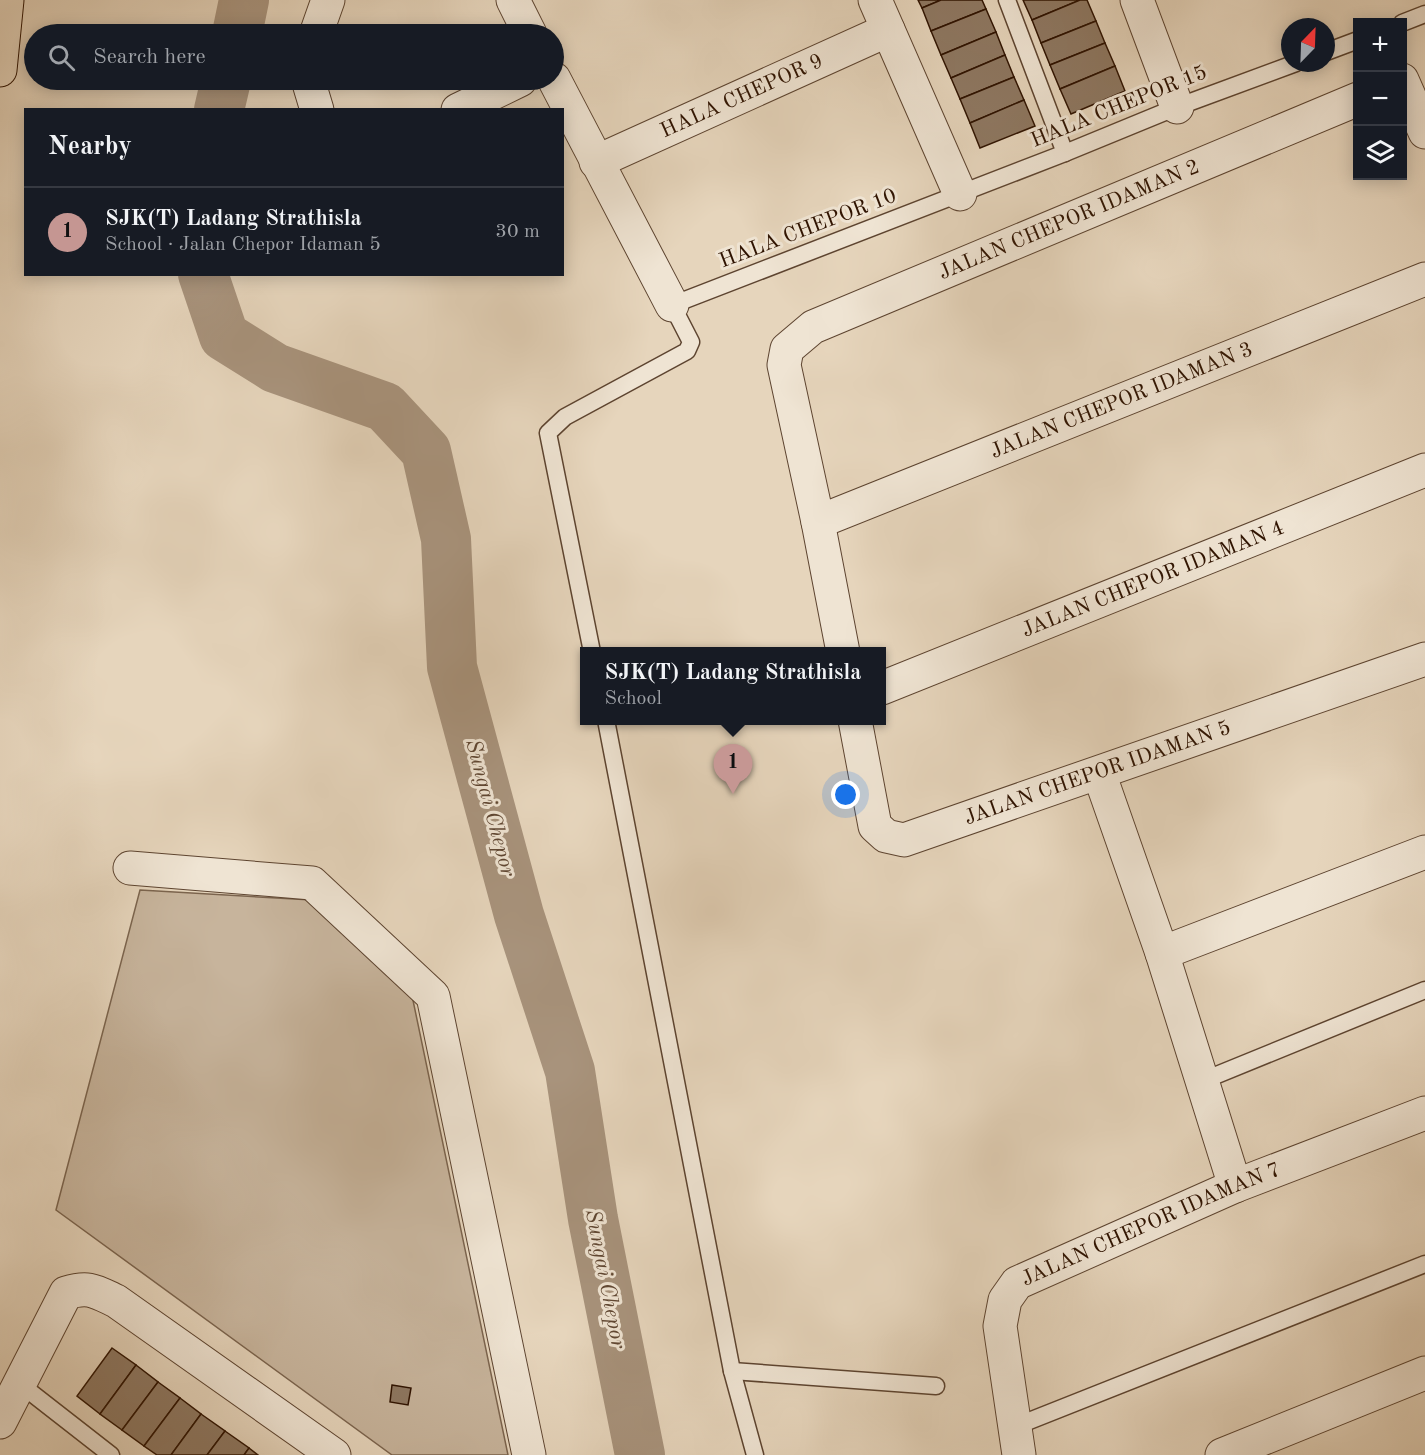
<!DOCTYPE html>
<meta charset="utf-8">
<style>
body{margin:0;font-family:"Old Standard TT",serif;background:#20242c;color:#f1f3f6}
.controls{position:absolute;right:18px;top:18px;display:grid;overflow:hidden;border-radius:0px;box-shadow:0 3px 15px #0003}
.controls button{width:54px;height:54px;display:grid;place-items:center;padding:0;border:0;border-bottom:2px solid #363941;background:#171b24;color:#f1f3f6;font:30px sans-serif}
.compass{position:absolute;left:1281px;top:18px;width:54px;height:54px;border-radius:50%;background:#171b24;box-shadow:0 3px 15px #0003;rotate:23deg}
.you{position:absolute;left:846px;top:795px;width:21px;height:21px;margin:-15px;border:4px solid #fff;border-radius:50%;background:#1a73e8;box-shadow:0 0 0 9px #1a73e833}
.badge{display:grid;place-items:center;width:39px;height:39px;border-radius:50%;background:#c59692;color:#111;font-size:20px;font-weight:700}
.pin{position:absolute;translate:-50% -50px;filter:drop-shadow(0 2px 3px #0008)}
.pin::after{content:'';position:absolute;top:32px;width:21px;height:18px;background:inherit;clip-path:polygon(0 0,100% 0,50% 100%)}
.popup{position:absolute;left:580px;top:647px;width:306px;height:78px;box-sizing:border-box;display:grid;place-content:center;border-radius:0px;background:#171b24;filter:drop-shadow(0 2px 4px #0005);font-size:20px;white-space:nowrap;color:#9ea1a6}
.popup b{font-size:22px;color:#f1f3f6}
.popup::after{content:'';position:absolute;left:50%;top:100%;margin-left:-12px;border:12px solid transparent;border-top-color:#171b24}
.list{margin:0;padding:0;list-style:none}
h2{display:flex;justify-content:space-between;align-items:center;height:78px;margin:0;padding:0 24px;font-size:26px}
h2 small{font-size:20px;font-weight:400;color:#9ea1a6}
.list li{display:grid;grid-template-columns:39px 1fr auto;gap:18px;align-items:center;box-sizing:border-box;height:90px;padding:0 24px;border-top:2px solid #363941}
.list b{display:block;font-size:22px;white-space:nowrap}
.list p{margin:0;font-size:20px;white-space:nowrap;color:#9ea1a6}
.list em{font-size:20px;font-style:normal;color:#9ea1a6}
.icon{flex:none;width:33px;height:33px;fill:none;stroke:currentColor;stroke-width:2;stroke-linecap:round;stroke-linejoin:round}
.map{position:relative;flex:none;width:1425px;height:1455px;overflow:hidden}
.search{position:absolute;background:#171b24;box-shadow:0 3px 15px #0003;left:24px;top:24px;width:540px;height:66px;display:flex;align-items:center;gap:15px;box-sizing:border-box;padding:0 21px;border-radius:33px;color:#9ea1a6;font-size:22px}
.panel{position:absolute;background:#171b24;box-shadow:0 3px 15px #0003;left:24px;top:108px;width:540px;height:168px;border-radius:0px}
.map>svg:first-child{display:block}
</style>
<div class="map">
<svg width="1425" height="1455" viewBox="0 0 1425 1455">
<rect width="100%" height="100%" fill="#e6d5bc"/>
<filter id="stains"><feTurbulence type="fractalNoise" baseFrequency=".00333" numOctaves="4"/><feColorMatrix values="0 0 0 0 .2 0 0 0 0 .09 0 0 0 0 .02 0 0 0 .5 -.17"/></filter>
<radialGradient id="worn" r=".72"><stop offset=".6" stop-color="#630" stop-opacity="0"/><stop offset="1" stop-color="#630" stop-opacity=".3"/></radialGradient>
<polygon fill="#c7b49c" stroke="#7b644e" stroke-width="1.5" points="140,890 312,900 410,986 508,1455 392,1455 56,1210"/>
<g fill="none" stroke-linecap="round" stroke-linejoin="round">
<g stroke="#a8937c" stroke-width="50">
<polyline points="237,34 244,0"/>
<polyline points="219,110 226,80"/>
<polyline points="203,274 224,336 275,368 385,407 426,451 446,539 452,667 519,915 570,1071 593,1219 640,1455"/>
</g>
</g>
<g fill="#8e7862" stroke="#2f1301" stroke-width="1.5">
<polygon points="918,0 941,0 922,8"/>
<polygon points="941,0 982,0 986,9 931,31 922,8"/>
<polygon points="1023,0 1080,0 1032,20"/>
<polygon points="1080,0 1087,0 1096,21 1041,43 1032,20"/>
<polygon points="986,9 996,32 941,55 931,31"/>
<polygon points="1096,21 1105,43 1050,65 1041,43"/>
<polygon points="996,32 1005,55 951,78 941,55"/>
<polygon points="1105,43 1115,66 1060,89 1050,65"/>
<polygon points="1005,55 1014,77 960,99 951,78"/>
<polygon points="1115,66 1125,91 1071,114 1060,89"/>
<polygon points="1014,77 1024,100 970,123 960,99"/>
<polygon points="1024,100 1035,126 980,148 970,123"/>
<polygon points="112,1348 136,1365 100,1414 77,1396"/>
<polygon points="136,1365 158,1382 122,1430 100,1414"/>
<polygon points="158,1382 180,1398 144,1446 122,1430"/>
<polygon points="392,1385 411,1388 408,1405 390,1402"/>
<polygon points="180,1398 201,1414 171,1455 157,1455 144,1446"/>
<polygon points="201,1414 225,1431 207,1455 171,1455"/>
<polygon points="225,1431 249,1448 244,1455 207,1455"/>
<polygon points="249,1448 258,1455 244,1455"/>
</g>
<g fill="none" stroke-linecap="round" stroke-linejoin="round">
<g stroke="#5d4430" stroke-width="19">
<g id="service">
<polyline points="1007,0 1065,153"/>
<polyline points="1402,23 1425,14"/>
<polyline points="1326,52 1358,40"/>
<polyline points="592,652 548,433 565,417 687,351 691,342 672,305 1065,153 1177,107 1296,63"/>
<polyline points="606,720 732,1371 755,1455"/>
<polyline points="1202,1081 1425,990"/>
<polyline points="732,1371 936,1386"/>
<polyline points="20,1384 111,1455"/>
<polyline points="1014,1427 1425,1264"/>
</g>
</g>
<g stroke="#5d4430" stroke-width="35">
<g id="minor">
<polyline points="513,0 530,34"/>
<polyline points="875,0 960,194"/>
<polyline points="1137,0 1177,107"/>
<polyline points="316,34 328,0"/>
<polyline points="554,79 672,305"/>
<polyline points="308,80 317,110"/>
<polyline points="1402,80 1425,132"/>
<polyline points="458,110 520,80"/>
<path id="s1" d="M596 162 888 30"/>
<path id="s2" d="M818 522 1425 279"/>
<path id="s3" d="M843 652 818 522 784 365 787 349 813 327 1358 99"/>
<path id="s4" d="M882 688 1425 470"/>
<path id="s5" d="M855 720 875 826 886 836 904 840 1425 659"/>
<polyline points="1099,773 1162,953 1235,1186"/>
<polyline points="130,868 312,883 433,996 529,1455"/>
<polyline points="1162,953 1425,852"/>
<path d="M0 1422 66 1293C89 1286 95 1291 116 1301L334 1455"/>
<path id="s6" d="M1019 1455 1000 1326 1005 1300 1017 1283 1235 1186 1425 1113"/>
<polyline points="1222,1455 1425,1373"/>
</g>
</g>
<g stroke="#2f1301" stroke-width="35">
<polyline id="primary" points="0,70 7,0"/>
</g>
<use href="#service" stroke="#efe4d3" stroke-width="16"/>
<use href="#minor" stroke="#efe4d3" stroke-width="33"/>
<use href="#primary" stroke="#e6d5bc" stroke-width="33"/>
</g>
<g text-anchor="middle" dominant-baseline="central" stroke-width="6" stroke-linejoin="round" paint-order="stroke">
<g font-size="21" fill="#2f1301" stroke="#efe4d3">
<text stroke="none"><textPath href="#s1" startOffset="160">HALA CHEPOR 9</textPath></text>
<text transform="translate(1119 107) rotate(-22)">HALA CHEPOR 15</text>
<text stroke="none"><textPath href="#s3" startOffset="621">JALAN CHEPOR IDAMAN 2</textPath></text>
<text transform="translate(808 229) rotate(-21)">HALA CHEPOR 10</text>
<text stroke="none"><textPath href="#s2" startOffset="327">JALAN CHEPOR IDAMAN 3</textPath></text>
<text stroke="none"><textPath href="#s4" startOffset="292">JALAN CHEPOR IDAMAN 4</textPath></text>
<text stroke="none"><textPath href="#s5" startOffset="346">JALAN CHEPOR IDAMAN 5</textPath></text>
<text stroke="none"><textPath href="#s6" startOffset="324">JALAN CHEPOR IDAMAN 7</textPath></text>
</g>
<g font-size="22" font-style="italic" fill="#5f4632" stroke="#efe4d3">
<text transform="translate(490 808) rotate(75)">Sungai Chepor</text>
<text transform="translate(605 1279) rotate(79)">Sungai Chepor</text>
</g>
</g>
<rect width="100%" height="100%" filter="url(#stains)"/>
<rect width="100%" height="100%" fill="url(#worn)"/>
</svg>
<div class="controls">
<button>+</button>
<button>−</button>
<button><svg class="icon" aria-label="layers" viewBox="0 0 24 24"><path d="M12 4l9 5-9 5-9-5zM3 14l9 5 9-5"/></svg></button>
</div>
<svg class="compass" viewBox="-18 -18 36 36"><path d="M0-13l5 13h-10z" fill="#e53935"/><path d="M0 13l5-13h-10z" fill="#9ea1a6"/></svg>
<div class="you"></div>
<div class="pin badge" style="left:733px;top:794px">1</div>
<div class="popup"><b>SJK(T) Ladang Strathisla</b>School</div>
<div class="search"><svg class="icon" aria-label="search" viewBox="0 0 24 24"><circle cx="10" cy="10" r="6"/><path d="M15 15l6 6"/></svg>Search here</div>
<section class="panel">
<h2>Nearby<small></small></h2>
<ul class="list">
<li><span class="badge">1</span><div><b>SJK(T) Ladang Strathisla</b><p>School · Jalan Chepor Idaman 5</p></div><em>30 m</em></li>
</ul>
</section>
</div>
